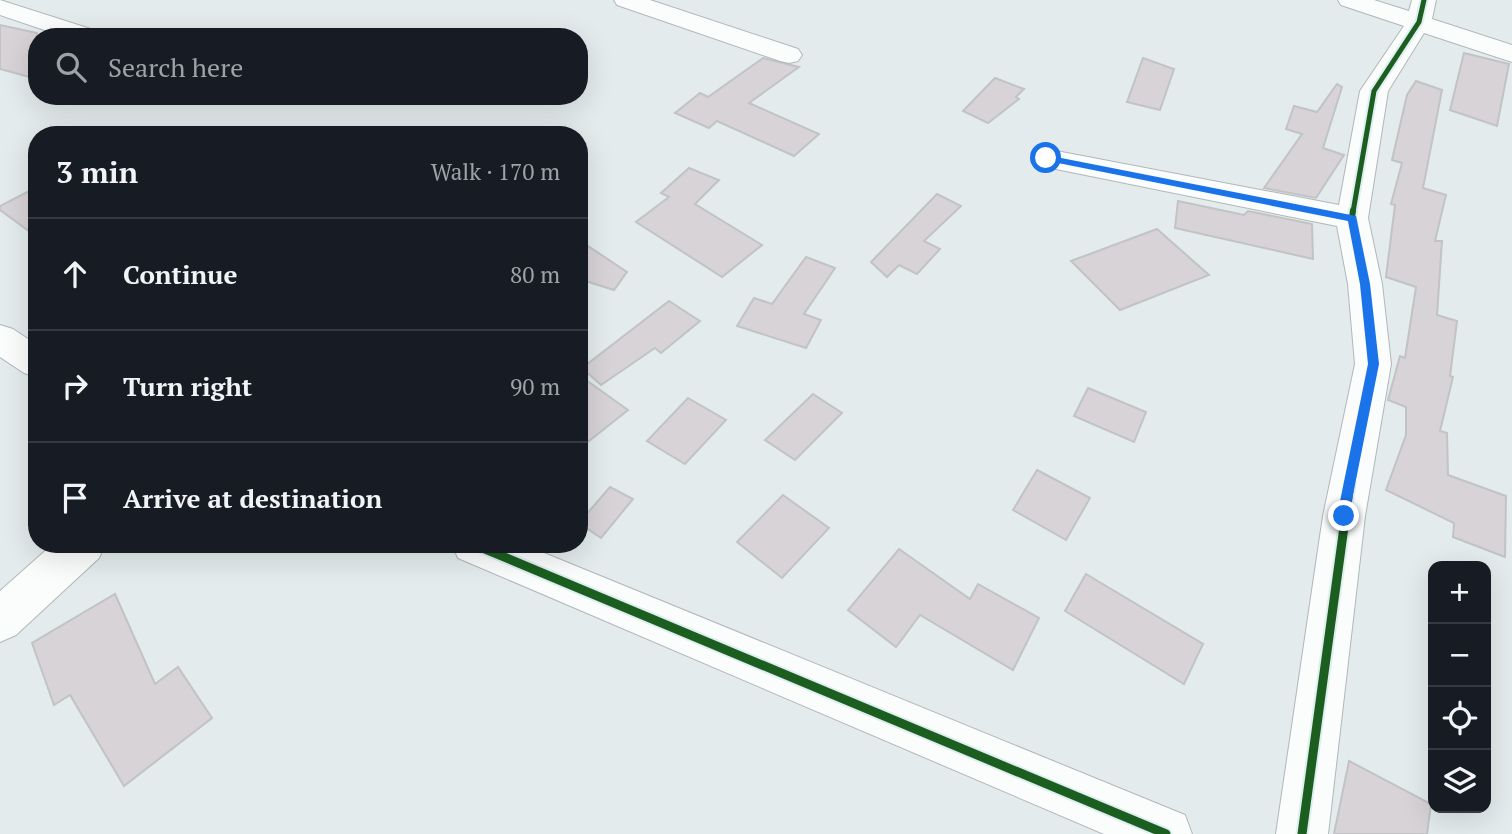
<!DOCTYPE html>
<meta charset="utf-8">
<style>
body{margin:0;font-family:"PT Serif",serif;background:#242831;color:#f1f3f6}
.controls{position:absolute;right:21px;bottom:21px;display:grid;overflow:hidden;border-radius:14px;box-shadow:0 7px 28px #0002}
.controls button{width:63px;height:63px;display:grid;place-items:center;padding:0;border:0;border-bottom:2px solid #363941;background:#171b24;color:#f1f3f6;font:35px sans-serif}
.stop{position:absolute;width:21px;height:21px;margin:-16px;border:5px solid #1a73e8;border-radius:50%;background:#fff}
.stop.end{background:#1a73e8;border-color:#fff;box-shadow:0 2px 7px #0008}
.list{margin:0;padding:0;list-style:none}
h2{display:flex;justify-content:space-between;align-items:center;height:91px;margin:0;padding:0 28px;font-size:30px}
h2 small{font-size:23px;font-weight:400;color:#9ea1a6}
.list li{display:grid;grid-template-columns:46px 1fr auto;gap:21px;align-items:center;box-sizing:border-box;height:112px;padding:0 28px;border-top:2px solid #363941}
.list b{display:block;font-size:26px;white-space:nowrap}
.list em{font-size:23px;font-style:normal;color:#9ea1a6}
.icon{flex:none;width:38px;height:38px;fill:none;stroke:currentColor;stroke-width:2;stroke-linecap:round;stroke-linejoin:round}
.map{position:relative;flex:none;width:1512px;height:834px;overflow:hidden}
.search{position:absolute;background:#171b24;box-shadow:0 7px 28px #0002;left:28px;top:28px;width:560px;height:77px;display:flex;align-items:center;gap:18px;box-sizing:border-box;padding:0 24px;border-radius:28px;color:#9ea1a6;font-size:26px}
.panel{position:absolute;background:#171b24;box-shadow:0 7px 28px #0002;left:28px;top:126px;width:560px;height:427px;border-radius:28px}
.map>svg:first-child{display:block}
</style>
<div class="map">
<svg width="1512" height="834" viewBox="0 0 1512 834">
<rect width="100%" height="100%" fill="#e3ebed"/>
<g fill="#d7d3d7" stroke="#c1c3c5" stroke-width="2">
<polygon points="0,25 37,33 37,79 0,69"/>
<polygon points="1464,53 1509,64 1497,126 1450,110"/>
<polygon points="763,58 799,67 749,103 819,134 794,156 717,121 709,128 675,113 700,93 708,97"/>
<polygon points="1143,58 1174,69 1160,110 1127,102"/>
<polygon points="995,78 1024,89 1016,97 1019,99 988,123 963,111"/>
<polygon points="1416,81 1442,90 1423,188 1446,195 1435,241 1442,241 1437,315 1457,321 1450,376 1453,377 1440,431 1447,433 1448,475 1506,496 1505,557 1453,537 1454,523 1386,490 1406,435 1406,407 1388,400 1400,356 1405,358 1416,287 1386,277 1395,205 1391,204 1402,163 1392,160 1407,95"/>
<polygon points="1337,84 1342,87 1323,148 1344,155 1316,198 1264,188 1302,134 1286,129 1294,106 1317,112"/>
<polygon points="689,168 719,180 695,204 762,245 722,277 636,222 669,197 661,193"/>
<polygon points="37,187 37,237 0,210 0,206"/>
<polygon points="937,194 961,206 924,241 940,249 917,274 899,265 887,277 871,262"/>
<polygon points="1178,201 1244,215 1248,211 1312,224 1313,259 1175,228"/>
<polygon points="1157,229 1209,275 1120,310 1071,261"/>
<polygon points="579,240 627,272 614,290 579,279"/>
<polygon points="806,257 835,268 804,314 821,320 806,348 737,326 754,298 772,304"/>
<polygon points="669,301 700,321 661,353 655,348 601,385 582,368"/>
<polygon points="579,375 628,410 579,449"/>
<polygon points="1088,388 1146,412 1134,442 1074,416"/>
<polygon points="813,394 842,413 795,460 765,440"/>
<polygon points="688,398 726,420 685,464 647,441"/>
<polygon points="1037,470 1090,498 1066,540 1013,510"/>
<polygon points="610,487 633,499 601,538 579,523"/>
<polygon points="783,495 829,528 782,578 737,542"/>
<polygon points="899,549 970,599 978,584 1039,618 1013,670 920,615 896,647 848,610"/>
<polygon points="1086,574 1203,644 1184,684 1065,611"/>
<polygon points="115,594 155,684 178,667 212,718 124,786 70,695 54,705 32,643"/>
<polygon points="1349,761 1431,804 1427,834 1334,834"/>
</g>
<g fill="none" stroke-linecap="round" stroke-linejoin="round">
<g stroke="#b1b7b9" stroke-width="2">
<g id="minor">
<polygon points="0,0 100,32 104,37 65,37 0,15"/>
<polygon points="614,0 650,0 798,49 802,55 798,61 789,63 780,61 617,5"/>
<polygon points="1338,0 1374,0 1409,11 1412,0 1436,0 1432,19 1512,45 1512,62 1424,33 1388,91 1368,218 1382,284 1391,364 1365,516 1328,834 1276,834 1323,516 1355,364 1348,284 1337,226 1046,167 1035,165 1031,158 1035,151 1046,149 1339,205 1360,91 1404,26 1341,5"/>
<polygon points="0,325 13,329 37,345 37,377 24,373 0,357"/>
<polygon points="53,544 105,544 99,558 16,635 0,642 0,591"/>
<polygon points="452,544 522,544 1185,815 1192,834 1104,834 458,558"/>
</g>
</g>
<use href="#minor" fill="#fbfcfc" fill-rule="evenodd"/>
<g stroke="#dfeef1" stroke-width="9">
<polyline id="cycleway-far2" points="1353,212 1374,91 1419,22 1424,0"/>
</g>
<g stroke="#dfeef1" stroke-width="10">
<polyline id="cycleway-far1" points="1350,484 1373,364 1365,284 1352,218 1353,210"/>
</g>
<g stroke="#dfeef1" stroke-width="13">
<g id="cycleway">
<polyline points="473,544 1166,834"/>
<polyline points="1302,834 1350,483"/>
</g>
</g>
<use href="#cycleway-far2" stroke="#1b5e20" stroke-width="5"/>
<use href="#cycleway-far1" stroke="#1b5e20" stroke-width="6"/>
<use href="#cycleway" stroke="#1b5e20" stroke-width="9"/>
</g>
<polygon fill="#1a73e8" points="1046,155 1356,216 1370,284 1379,364 1348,520 1339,520 1337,516 1368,364 1360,284 1348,221 1043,160 1042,158"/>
</svg>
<div class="controls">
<button>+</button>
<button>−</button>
<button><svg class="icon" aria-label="locate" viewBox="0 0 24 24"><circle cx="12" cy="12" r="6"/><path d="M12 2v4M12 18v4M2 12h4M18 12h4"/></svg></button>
<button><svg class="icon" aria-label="layers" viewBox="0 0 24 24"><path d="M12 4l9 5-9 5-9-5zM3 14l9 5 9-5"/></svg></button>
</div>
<div class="stop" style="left:1046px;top:158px"></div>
<div class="stop end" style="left:1344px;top:516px"></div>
<div class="search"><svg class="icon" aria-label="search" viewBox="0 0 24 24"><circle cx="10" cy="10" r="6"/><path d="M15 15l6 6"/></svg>Search here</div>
<section class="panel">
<h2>3 min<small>Walk · 170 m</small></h2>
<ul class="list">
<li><svg class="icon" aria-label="ahead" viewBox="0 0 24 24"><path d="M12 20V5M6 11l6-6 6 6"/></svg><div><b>Continue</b></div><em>80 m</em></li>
<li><svg class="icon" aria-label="right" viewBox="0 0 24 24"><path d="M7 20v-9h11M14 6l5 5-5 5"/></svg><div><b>Turn right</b></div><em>90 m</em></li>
<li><svg class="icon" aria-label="arrive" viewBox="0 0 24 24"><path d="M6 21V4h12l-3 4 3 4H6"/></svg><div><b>Arrive at destination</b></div></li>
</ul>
</section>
</div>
